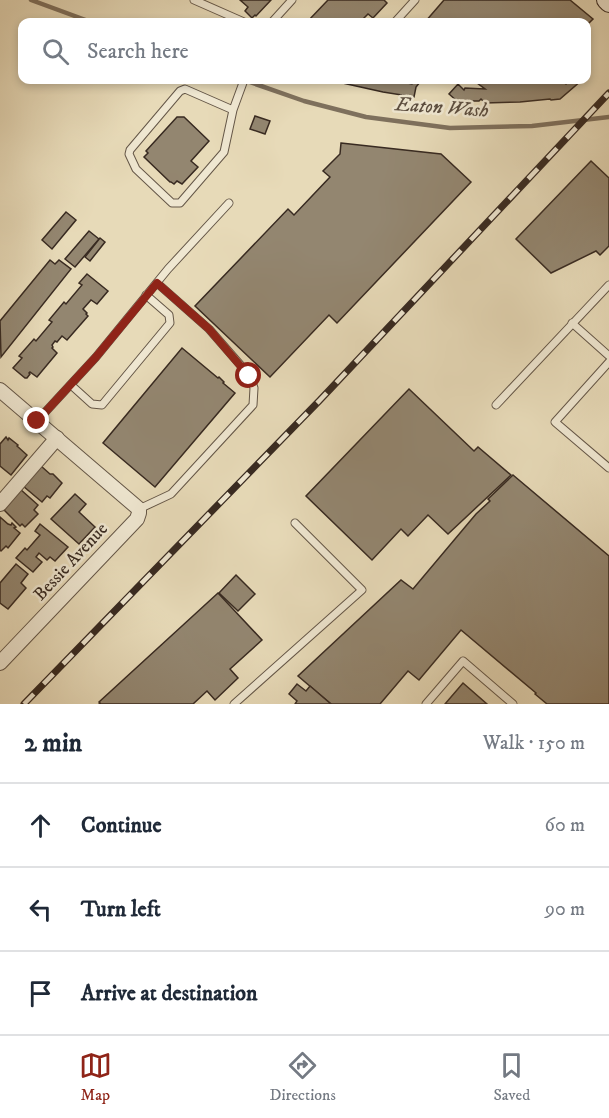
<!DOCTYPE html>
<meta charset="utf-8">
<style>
body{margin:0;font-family:"IM FELL DW Pica",serif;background:#f6f6f7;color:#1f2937}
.stop{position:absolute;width:18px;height:18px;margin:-14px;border:4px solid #8f2418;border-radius:50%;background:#fff}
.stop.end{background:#8f2418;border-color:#fff;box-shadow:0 2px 6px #0008}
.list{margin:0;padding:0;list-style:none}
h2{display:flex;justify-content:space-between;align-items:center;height:78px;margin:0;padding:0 24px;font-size:26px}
h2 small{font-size:20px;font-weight:400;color:#747a83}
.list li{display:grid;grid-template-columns:39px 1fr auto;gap:18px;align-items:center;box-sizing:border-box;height:84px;padding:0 24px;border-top:2px solid #e0e1e3}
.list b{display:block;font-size:22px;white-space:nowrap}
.list em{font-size:20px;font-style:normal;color:#747a83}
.icon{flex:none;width:33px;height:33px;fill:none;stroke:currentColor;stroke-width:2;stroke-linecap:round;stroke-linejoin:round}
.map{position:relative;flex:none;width:609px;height:704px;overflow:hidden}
.search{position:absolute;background:#fff;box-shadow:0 3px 9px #0003;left:18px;right:18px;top:18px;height:66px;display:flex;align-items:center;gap:15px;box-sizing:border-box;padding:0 21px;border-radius:12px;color:#747a83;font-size:22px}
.sheet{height:330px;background:#fff}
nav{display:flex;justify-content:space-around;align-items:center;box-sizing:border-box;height:84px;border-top:2px solid #e0e1e3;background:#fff;font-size:16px;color:#747a83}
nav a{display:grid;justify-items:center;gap:3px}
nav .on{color:#8f2418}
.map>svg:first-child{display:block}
</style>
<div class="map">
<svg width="609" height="704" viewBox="0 0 609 704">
<rect width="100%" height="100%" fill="#e7dab8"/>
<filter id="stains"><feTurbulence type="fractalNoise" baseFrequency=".00333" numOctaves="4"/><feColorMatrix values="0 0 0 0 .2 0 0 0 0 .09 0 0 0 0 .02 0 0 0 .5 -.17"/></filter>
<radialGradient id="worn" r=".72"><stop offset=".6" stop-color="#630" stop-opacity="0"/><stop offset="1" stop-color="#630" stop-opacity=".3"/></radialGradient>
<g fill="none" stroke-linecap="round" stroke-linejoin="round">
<g stroke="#7e705d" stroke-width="4.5">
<polyline points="31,0 91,22"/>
<polyline points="244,80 304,101 366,117 450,128 532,126 609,117"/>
</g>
</g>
<g fill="#938670" stroke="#382a21" stroke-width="1.5">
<polygon points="240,0 271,0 256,16 255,15 252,18 245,11 248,7"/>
<polygon points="328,0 384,0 387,3 373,18 368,14 360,22 307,22"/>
<polygon points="444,0 570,0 593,19 586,26 586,22 425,22"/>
<polygon points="329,80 391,80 412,84 415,80 420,82 416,87 414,97 383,92"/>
<polygon points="473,80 560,80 566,84 570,80 571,81 573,80 582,80 560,99 551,100 550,99 520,102 485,103 481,99 479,101 457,101 449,94 458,84 464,90 465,88 485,89"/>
<polygon points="255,116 270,121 265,134 250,129"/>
<polygon points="177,117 184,117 209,141 191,161 198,167 182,184 177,181 174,184 171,182 170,182 144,157 148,153 146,151"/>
<polygon points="341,143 441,154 471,182 337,323 329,315 270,377 195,306 288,209 294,215 330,177 323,171 340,154"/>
<polygon points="591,161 609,178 609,246 600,255 596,251 551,273 516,239"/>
<polygon points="66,212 76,220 52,249 42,240"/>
<polygon points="89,231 99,239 75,267 65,259"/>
<polygon points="100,238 105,242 90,261 85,257"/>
<polygon points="50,260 55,264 59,260 71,269 1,357 0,321"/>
<polygon points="87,274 108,291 97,304 91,300 83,309 87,313 86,314 88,316 67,340 62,336 57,342 55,341 52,345 53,347 52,348 57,353 37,377 30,372 29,373 30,374 27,378 25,378 13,368 22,358 19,356 34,339 36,341 52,322 49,320 64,302 66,304 82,285 79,283"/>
<polygon points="182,348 218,378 219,377 224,382 223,383 235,393 155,487 103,443"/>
<polygon points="409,389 474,451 478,447 511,475 448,534 428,515 408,536 401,529 372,560 306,496"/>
<polygon points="6,437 8,440 9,438 18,445 17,446 27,455 11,475 0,466 0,444"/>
<polygon points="41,466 50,474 53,474 62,483 50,498 47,496 42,502 23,486"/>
<polygon points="513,475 609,556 609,704 547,704 535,694 536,693 461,630 419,680 408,671 380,704 331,704 298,676 401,580 413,589 476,514 490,501 488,499"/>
<polygon points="20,489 38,505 34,510 38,514 25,527 22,524 20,526 4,510"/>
<polygon points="75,494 86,504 79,512 95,527 79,544 51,519"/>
<polygon points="0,517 8,524 11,525 12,523 16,527 14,528 20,533 8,548 6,546 1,551 0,550"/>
<polygon points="40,524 68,547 55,561 50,557 47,560 39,553 36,557 42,562 33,572 16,558 25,548 27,550 40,535 35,531"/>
<polygon points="16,564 28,574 21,583 26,588 8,609 0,603 0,583"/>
<polygon points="236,575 255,594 238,611 219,593"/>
<polygon points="218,593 262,640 230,669 238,678 215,700 207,691 193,704 99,704 100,703 99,702"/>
<polygon points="463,683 487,704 445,704"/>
<polygon points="297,684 306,691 310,686 331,704 295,704 297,701 289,694"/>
</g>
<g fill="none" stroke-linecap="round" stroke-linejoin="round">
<g stroke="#645647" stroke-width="9">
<g id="lane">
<polyline points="194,0 244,22"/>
<polyline points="272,22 292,0"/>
<polyline points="395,22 415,0"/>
<polyline points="233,110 224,152 180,203 172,203 136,169 129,154 130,150 180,91 185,89 233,110 244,80"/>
<polyline points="572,323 609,356"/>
<polyline points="609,362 555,422 609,468"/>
<polyline points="71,385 92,404 102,405 170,323 169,315 146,295"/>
<polyline points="496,405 609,285"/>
<polyline points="37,421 96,357 168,269 229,203"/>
<polyline points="139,509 171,494 253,405 254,388 250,376 209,329 157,283"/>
<polyline points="234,704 362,590 295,523"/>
<polyline points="426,704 463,661 513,704"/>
</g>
</g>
<g stroke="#645647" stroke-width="16">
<g id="street">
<polyline points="0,390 139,509 139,513 137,519 0,663"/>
<polyline points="0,504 57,438"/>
</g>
</g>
<g stroke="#382a21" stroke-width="20">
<polyline id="secondary" points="606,0 609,3"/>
</g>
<use href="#lane" stroke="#efe7d1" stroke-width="7"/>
<use href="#street" stroke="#efe7d1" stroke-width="14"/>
<use href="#secondary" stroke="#efe7d1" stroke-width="18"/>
<g stroke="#382a21" stroke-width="7">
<polyline id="rail" points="24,704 320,400 609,93"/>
</g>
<use href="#rail" stroke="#efe7d1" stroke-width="4.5" stroke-dasharray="14" stroke-linecap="butt"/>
</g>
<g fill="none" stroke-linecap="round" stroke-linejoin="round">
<polyline stroke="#8f2418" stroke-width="8" points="37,421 96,357 157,283 209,329 249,376"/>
</g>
<g text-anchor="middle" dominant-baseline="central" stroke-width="5" stroke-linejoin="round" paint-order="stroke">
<g font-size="18" fill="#382a21" stroke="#efe7d1">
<text transform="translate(71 562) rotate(-47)">Bessie Avenue</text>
</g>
<g font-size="20" font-style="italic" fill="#5b4d3f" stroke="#efe7d1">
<text transform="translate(442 108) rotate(4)">Eaton Wash</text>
</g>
</g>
<rect width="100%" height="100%" filter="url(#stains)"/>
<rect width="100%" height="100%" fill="url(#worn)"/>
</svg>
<div class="stop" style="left:249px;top:376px"></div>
<div class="stop end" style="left:37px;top:421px"></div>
<div class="search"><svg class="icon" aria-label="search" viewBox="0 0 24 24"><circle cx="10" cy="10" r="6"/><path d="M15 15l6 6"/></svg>Search here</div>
</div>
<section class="sheet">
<h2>2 min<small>Walk · 150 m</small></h2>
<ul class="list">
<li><svg class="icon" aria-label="ahead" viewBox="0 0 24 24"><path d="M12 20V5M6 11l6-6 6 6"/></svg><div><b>Continue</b></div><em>60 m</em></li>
<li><svg class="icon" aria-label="left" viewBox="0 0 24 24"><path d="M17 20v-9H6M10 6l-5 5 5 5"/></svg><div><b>Turn left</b></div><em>90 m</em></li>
<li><svg class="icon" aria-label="arrive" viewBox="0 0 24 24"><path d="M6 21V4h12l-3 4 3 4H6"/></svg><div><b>Arrive at destination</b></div></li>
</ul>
</section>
<nav>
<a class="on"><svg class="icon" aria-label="map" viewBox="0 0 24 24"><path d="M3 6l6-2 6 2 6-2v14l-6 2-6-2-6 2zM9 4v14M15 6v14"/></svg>Map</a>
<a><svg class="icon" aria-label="directions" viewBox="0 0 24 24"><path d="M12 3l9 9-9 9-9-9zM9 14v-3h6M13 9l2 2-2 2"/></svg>Directions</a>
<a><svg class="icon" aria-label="saved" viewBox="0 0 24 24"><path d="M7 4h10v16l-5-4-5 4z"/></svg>Saved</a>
</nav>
